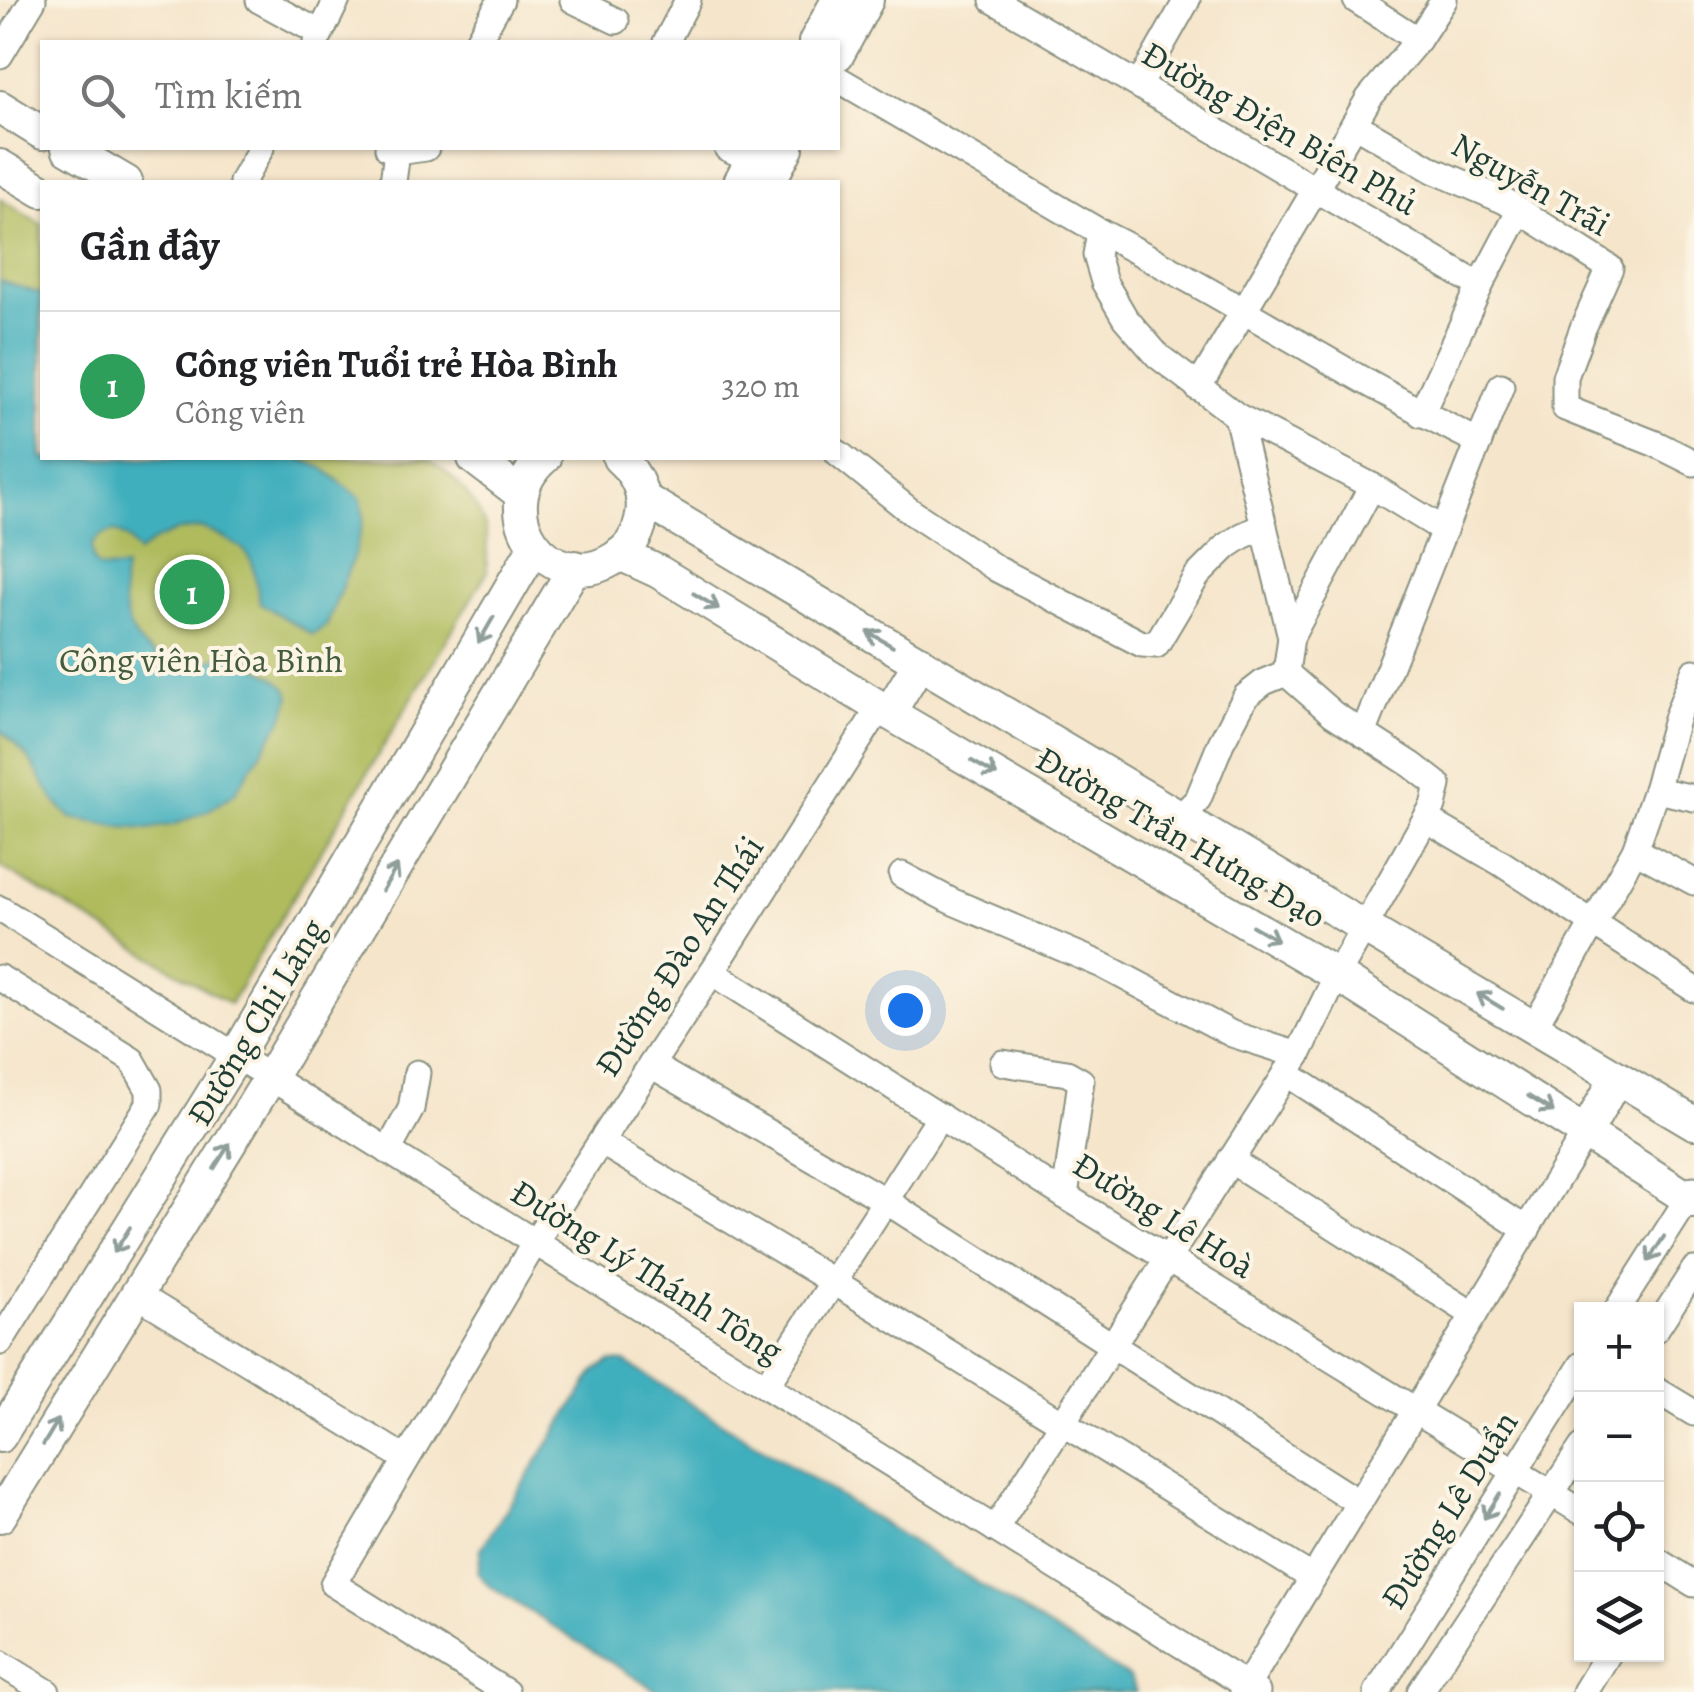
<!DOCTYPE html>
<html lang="vi">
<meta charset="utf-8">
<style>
body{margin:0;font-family:Alegreya,serif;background:#f6f6f6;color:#202124}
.controls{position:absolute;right:30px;bottom:30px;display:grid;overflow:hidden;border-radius:0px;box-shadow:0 2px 8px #0004}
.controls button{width:90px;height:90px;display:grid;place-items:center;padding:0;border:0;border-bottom:2px solid #e0e0e0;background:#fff;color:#202124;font:50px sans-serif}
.you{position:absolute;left:905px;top:1010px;width:35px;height:35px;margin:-25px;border:8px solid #fff;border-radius:50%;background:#1a73e8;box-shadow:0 0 0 15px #1a73e833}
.badge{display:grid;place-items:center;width:65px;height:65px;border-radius:50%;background:#0b8043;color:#fff;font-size:32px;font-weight:700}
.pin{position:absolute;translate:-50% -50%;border:5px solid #fff;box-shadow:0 2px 10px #0006}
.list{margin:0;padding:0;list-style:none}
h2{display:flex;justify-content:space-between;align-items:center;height:130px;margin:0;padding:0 40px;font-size:42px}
h2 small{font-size:32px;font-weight:400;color:#757577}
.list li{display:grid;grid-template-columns:65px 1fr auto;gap:30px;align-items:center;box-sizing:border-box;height:150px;padding:0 40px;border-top:2px solid #e0e0e0}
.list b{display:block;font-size:38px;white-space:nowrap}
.list p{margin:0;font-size:32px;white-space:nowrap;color:#757577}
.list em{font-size:32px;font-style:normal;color:#757577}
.icon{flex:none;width:55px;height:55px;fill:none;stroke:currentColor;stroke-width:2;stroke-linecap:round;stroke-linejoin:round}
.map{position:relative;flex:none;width:1694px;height:1692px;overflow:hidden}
.search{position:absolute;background:#fff;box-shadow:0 2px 8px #0004;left:40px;top:40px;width:800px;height:110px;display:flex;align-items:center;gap:25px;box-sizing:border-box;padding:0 35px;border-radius:0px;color:#757577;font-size:38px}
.panel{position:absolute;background:#fff;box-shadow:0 2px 8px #0004;left:40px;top:180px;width:800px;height:280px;border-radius:0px}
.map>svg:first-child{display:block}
</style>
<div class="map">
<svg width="1694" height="1692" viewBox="0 0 1694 1692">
<rect width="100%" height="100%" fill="#fcf5e5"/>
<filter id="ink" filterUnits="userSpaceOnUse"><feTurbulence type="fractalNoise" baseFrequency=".01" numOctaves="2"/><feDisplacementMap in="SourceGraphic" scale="20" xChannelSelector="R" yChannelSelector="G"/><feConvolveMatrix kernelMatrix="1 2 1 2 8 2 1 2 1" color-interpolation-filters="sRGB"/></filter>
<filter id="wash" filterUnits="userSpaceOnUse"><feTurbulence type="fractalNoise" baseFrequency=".0048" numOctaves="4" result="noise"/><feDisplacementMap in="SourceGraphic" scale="40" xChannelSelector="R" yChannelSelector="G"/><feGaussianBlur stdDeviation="2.25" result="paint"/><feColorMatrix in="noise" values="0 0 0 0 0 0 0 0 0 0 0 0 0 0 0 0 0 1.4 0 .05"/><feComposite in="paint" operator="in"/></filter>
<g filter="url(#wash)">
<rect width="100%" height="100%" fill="#f5e5cb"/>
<path fill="#afbb5d" stroke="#677c48" stroke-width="2.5" d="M0 199 42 225V458H427C450 472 475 498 484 524 489 537 486 557 487 572L230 1004 0 866Z"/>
<g fill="#41afbd" stroke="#307678" stroke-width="2.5">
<path d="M0 281 42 294V458H298L323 468 361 499 364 518 356 550 327 625 313 635 260 603 252 562 243 549 221 536 202 528 176 531 155 540 138 553 128 539 115 531 101 535 92 545C91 574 103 569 125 568 122 585 122 600 126 616 140 664 190 675 229 652L275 678 287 688 290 697 284 717 234 794 209 810 176 824 148 829 121 827 71 818 55 802 28 757 0 730Z"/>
<polygon points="610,1361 625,1362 1130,1678 1136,1692 658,1692 489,1586 478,1573 481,1549 595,1371"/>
</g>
</g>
<g filter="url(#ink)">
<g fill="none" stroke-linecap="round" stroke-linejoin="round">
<g stroke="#8a9180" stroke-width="29">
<g id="minor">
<polyline points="259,0 320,33"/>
<polyline points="573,0 616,21"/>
<polyline points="993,0 1480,286"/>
<polyline points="1356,0 1418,40"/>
<polyline points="1444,0 1418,40 1369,98 1354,124 1433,170 1505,201 1610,268 1583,328 1565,377 1565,408 1656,444 1694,463"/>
<polyline points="316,42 337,0"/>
<polyline points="477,42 501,0"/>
<polyline points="666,42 688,0"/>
<polyline points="0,55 33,0"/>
<polyline points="838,79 1100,232 1096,255 1104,282 1125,318 1158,356 1237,416 1291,637 1286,673 1333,714 1412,765 1438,785 1433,806 1337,975 1298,1055 995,1529"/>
<polyline points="1139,85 1187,0"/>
<polyline points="388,148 397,152 426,148"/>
<polyline points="727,148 768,166"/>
<polyline points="242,182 261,148"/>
<polyline points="393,182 397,152"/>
<path d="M1100 232C1229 297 1349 378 1479 442"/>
<polyline points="1198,388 1354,124"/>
<polyline points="1421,414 1480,286 1520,210"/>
<polyline points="1237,416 1372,486 1444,530"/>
<polyline points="838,453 910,511 997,569 1142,644 1156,645 1197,576 1227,546 1242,536 1264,526"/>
<polyline points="1291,637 1372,486"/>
<polyline points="1363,734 1501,386"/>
<polyline points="1656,790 1694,798"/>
<polyline points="1180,817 1198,799 1221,743 1246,696 1264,682 1286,673"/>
<polyline points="1426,819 1501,863 1694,989"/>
<polyline points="1635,850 1694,882"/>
<polyline points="902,875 951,901 1102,965 1232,1034 1298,1055"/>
<polyline points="0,909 1257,1692"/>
<polyline points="712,972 1065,1196 1582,1512"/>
<polyline points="0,978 132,1060 149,1090 149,1104 0,1342"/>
<polyline points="1534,1027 1635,850 1656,790 1677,716 1694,672"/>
<polyline points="1003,1063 1067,1073 1081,1081 1065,1196"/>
<polyline points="651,1065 886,1201 1359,1503"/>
<polyline points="1286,1073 1527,1230"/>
<polyline points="601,1142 834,1282 1313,1578"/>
<polyline points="388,1151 411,1109 417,1073"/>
<polyline points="1230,1160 1474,1315"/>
<polyline points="136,1294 406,1459"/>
<polyline points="1617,1310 1694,1189"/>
<polyline points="1656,1329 1694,1270"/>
<polyline points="766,1386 940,1116"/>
<polyline points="1656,1390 1694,1413"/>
<polyline points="1656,1560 1694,1584"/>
<polyline points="0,1663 47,1692"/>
<polyline points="506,1692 333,1584 535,1242 712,972 880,707"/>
<polyline points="1243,1692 1586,1132"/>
<polyline points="1377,1692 1582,1365"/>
<polyline points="1420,1692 1582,1447"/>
<polyline points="1585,1692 1608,1654"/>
</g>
</g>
<g stroke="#8a9180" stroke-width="36">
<g id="major">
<polyline points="815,42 838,0"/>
<polyline points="838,54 867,0"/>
<polyline points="0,107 42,133"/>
<polyline points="68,148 126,182"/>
<polyline points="0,166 42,191"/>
<polyline points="740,182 758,148"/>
<polyline points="769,182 787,148"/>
<polyline points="474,458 521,494"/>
<path d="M544 458C485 509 550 600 615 558 628 550 638 536 641 520 647 496 637 474 619 458"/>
<polyline points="642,498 1694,1123"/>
<polyline points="620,554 659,572 889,713 1337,975 1694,1202"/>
<polyline points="889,713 920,662"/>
<polyline points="1586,1132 1617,1077"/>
<polyline points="0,1436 236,1056 535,546"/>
<polyline points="0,1516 270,1078 575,567"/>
</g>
</g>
<use href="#minor" stroke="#fff" stroke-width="25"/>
<use href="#major" stroke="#fff" stroke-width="32"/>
</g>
<defs><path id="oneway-shaft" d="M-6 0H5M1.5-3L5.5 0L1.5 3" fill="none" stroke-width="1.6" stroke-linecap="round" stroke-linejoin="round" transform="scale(2.5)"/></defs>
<g stroke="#8f9e9a">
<use href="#oneway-shaft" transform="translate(706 601) rotate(31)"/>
<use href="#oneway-shaft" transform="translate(486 630) rotate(120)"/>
<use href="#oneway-shaft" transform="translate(880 639) rotate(-149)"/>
<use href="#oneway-shaft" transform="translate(984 768) rotate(30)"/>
<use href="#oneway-shaft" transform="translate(390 878) rotate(-59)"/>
<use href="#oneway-shaft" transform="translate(1265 933) rotate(30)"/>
<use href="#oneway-shaft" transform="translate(1490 1001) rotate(-149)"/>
<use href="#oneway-shaft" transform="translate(1541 1104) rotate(32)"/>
<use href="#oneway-shaft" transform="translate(222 1156) rotate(-58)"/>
<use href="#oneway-shaft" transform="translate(122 1240) rotate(122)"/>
<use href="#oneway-shaft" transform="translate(1656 1249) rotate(123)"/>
<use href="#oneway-shaft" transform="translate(51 1432) rotate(-59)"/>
<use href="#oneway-shaft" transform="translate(1492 1506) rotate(122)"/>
</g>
</g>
<g text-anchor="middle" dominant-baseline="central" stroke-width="8" stroke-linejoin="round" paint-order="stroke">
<g font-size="35" fill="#1f3d34" stroke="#fcf5e5">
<text transform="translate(1280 128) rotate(30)">Đường Điện Biên Phủ</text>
<text transform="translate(1531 184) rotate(29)">Nguyễn Trãi</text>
<text transform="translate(1181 837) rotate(30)">Đường Trần Hưng Đạo</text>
<text transform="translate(679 956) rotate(-57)">Đường Đào An Thái</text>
<text transform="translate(256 1022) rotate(-59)">Đường Chi Lăng</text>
<text transform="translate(1164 1215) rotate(32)">Đường Lê Hoà</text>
<text transform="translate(647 1271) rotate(32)">Đường Lý Thánh Tông</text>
<text transform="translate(1449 1510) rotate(-58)">Đường Lê Duẩn</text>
</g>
<g font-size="35" fill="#435c3e" stroke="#fcf5e5">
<text x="201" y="660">Công viên Hòa Bình</text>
</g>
</g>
</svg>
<div class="controls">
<button>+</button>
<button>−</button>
<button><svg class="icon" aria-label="locate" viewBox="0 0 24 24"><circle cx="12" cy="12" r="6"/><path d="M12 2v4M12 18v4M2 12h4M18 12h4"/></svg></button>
<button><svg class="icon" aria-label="layers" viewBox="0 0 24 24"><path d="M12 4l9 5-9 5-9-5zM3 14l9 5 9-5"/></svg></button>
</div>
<div class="you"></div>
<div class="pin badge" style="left:192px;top:592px;background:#2e9e5b">1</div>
<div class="search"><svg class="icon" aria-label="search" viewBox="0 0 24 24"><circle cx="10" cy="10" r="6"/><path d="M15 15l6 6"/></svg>Tìm kiếm</div>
<section class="panel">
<h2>Gần đây<small></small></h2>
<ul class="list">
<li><span class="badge" style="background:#2e9e5b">1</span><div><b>Công viên Tuổi trẻ Hòa Bình</b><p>Công viên</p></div><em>320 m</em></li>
</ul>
</section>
</div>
